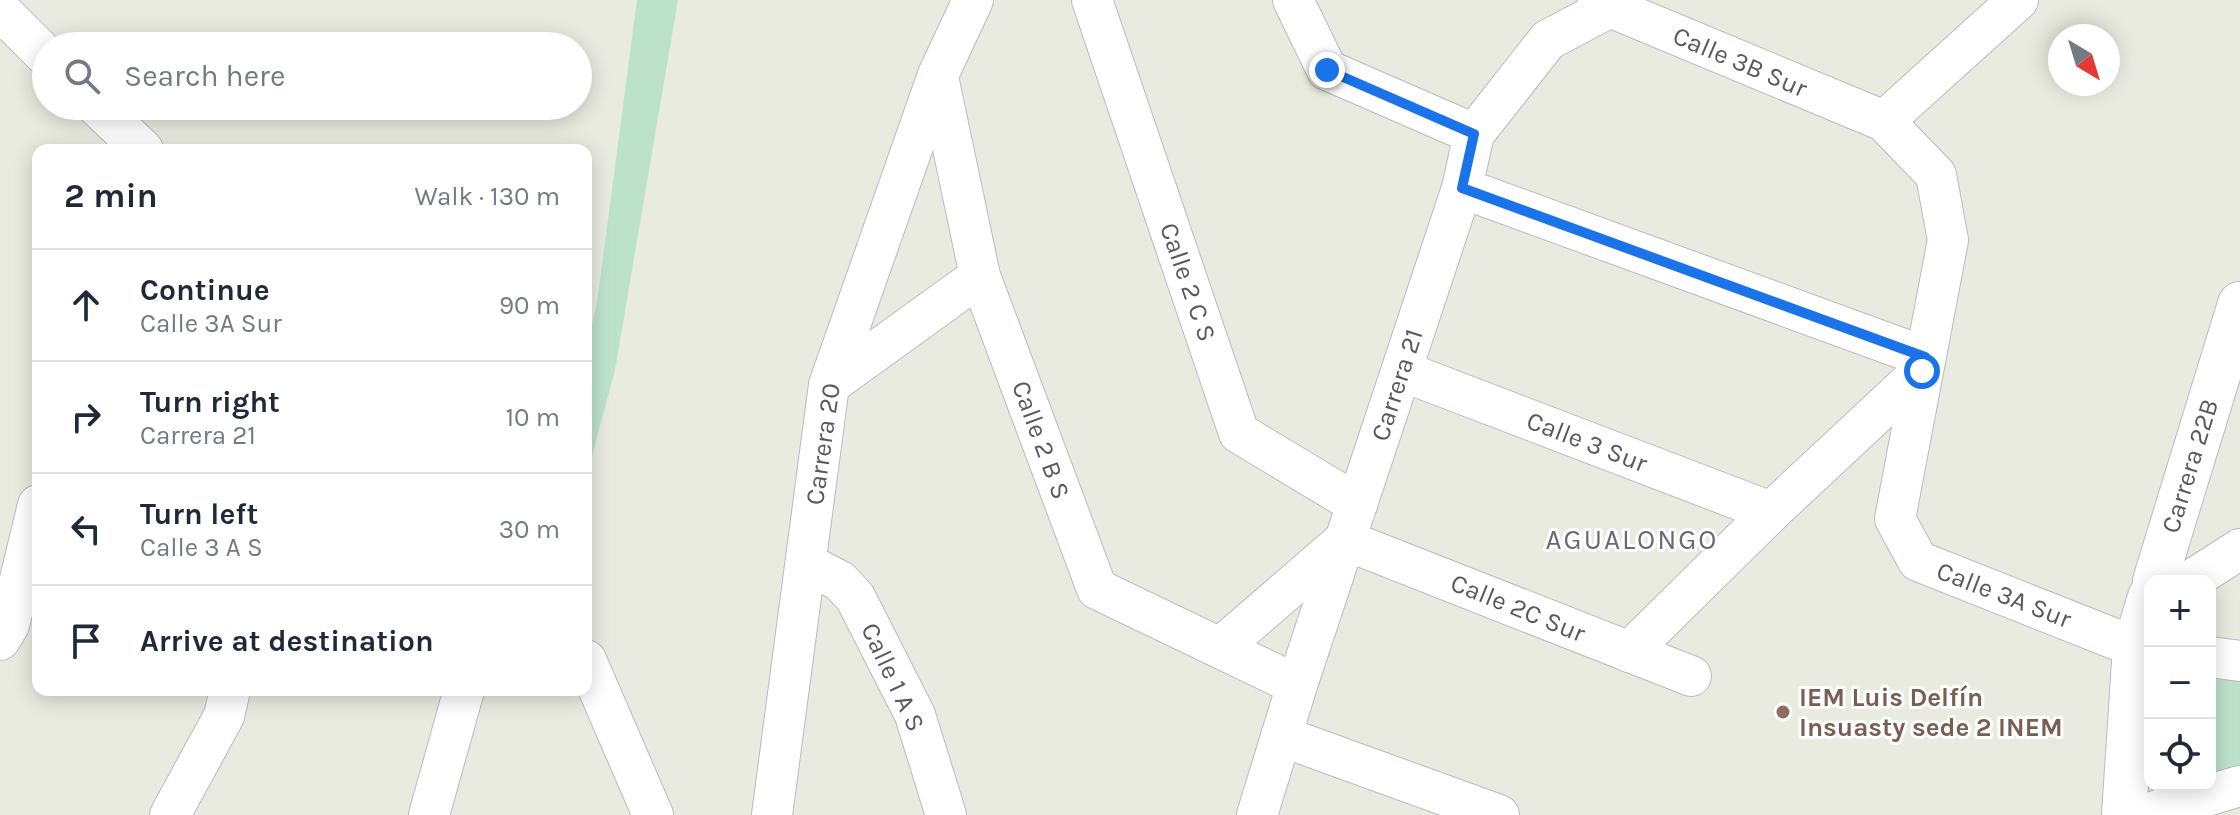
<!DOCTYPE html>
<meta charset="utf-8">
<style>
body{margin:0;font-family:Karla,sans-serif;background:#f6f6f7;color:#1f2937}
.controls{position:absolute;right:24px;bottom:24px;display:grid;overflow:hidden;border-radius:16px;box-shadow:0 4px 20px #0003}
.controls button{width:72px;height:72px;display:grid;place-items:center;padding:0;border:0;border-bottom:2px solid #e0e1e3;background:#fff;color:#1f2937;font:40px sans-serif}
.compass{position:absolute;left:2048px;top:24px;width:72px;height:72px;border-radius:50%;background:#fff;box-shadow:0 4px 20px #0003;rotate:142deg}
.stop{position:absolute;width:24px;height:24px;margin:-18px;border:6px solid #1a73e8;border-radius:50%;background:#fff}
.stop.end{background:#1a73e8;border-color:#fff;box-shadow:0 2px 8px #0008}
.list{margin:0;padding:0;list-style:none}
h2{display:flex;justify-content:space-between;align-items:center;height:104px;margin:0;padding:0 32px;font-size:34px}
h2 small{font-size:26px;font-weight:400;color:#747a83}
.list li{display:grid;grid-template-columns:52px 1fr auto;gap:24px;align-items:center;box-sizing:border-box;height:112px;padding:0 32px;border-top:2px solid #e0e1e3}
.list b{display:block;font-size:30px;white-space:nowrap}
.list p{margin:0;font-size:26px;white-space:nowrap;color:#747a83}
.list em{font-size:26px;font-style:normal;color:#747a83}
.icon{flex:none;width:44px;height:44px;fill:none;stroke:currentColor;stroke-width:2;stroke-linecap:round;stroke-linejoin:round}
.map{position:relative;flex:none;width:2240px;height:815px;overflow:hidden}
.search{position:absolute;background:#fff;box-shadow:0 4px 20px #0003;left:32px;top:32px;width:560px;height:88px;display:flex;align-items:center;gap:20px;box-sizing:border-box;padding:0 28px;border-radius:44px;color:#747a83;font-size:30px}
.panel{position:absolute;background:#fff;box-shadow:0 4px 20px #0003;left:32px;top:144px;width:560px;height:552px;border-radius:16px}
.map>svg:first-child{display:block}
</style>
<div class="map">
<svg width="2240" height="815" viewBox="0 0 2240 815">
<rect width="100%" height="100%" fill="#e9ebe0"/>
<g fill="#bde2cb">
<polygon points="637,0 678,0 615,370 586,478 586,348 597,303"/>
<polygon points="2210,664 2240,670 2240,771 2210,779"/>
</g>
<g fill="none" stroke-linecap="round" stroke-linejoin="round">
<g stroke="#bbbac1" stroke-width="42">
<g id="street">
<polyline points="1092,0 1239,433 1357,504"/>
<polyline points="1293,0 1327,70 1474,134"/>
<polyline points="1598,0 1610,7 1884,121 1936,175 1948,240 1895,519 1918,561 2135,647 2150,649"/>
<polyline points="0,10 46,56"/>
<polyline points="938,77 980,276 1097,589 1297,685"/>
<polyline points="97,106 143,150"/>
<polyline points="1884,121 2018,0"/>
<polyline points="1462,188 1925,357"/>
<polyline points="1402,371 1771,512"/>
<polyline points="829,385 980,276"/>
<polyline points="807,564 840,581 855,597 915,715 946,815"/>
<polyline points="2190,581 2240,549"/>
<polyline points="0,640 9,625 38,505"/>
<polyline points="1220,648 1345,540 1691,676"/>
<polyline points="1629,652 1771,512 1922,371"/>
<polyline points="2210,657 2240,661"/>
<polyline points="586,660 653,815"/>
<polyline points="1281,736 1499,815"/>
<polyline points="170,815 224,716 230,690"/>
<polyline points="429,815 464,690"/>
<polyline points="772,815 829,385 938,75 973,0"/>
<polyline points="1257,815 1297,685 1462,188 1474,134 1548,40 1610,7"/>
<polyline points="2142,815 2240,786"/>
</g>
</g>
<g stroke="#bbbbc3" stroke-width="46">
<g id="secondary">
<polyline points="2155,581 2240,304"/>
<polyline points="2124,815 2135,647 2150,597"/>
</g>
</g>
<use href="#street" stroke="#fff" stroke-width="40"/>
<use href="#secondary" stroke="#fff" stroke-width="44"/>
</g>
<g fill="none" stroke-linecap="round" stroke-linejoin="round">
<polyline stroke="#1a73e8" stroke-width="10" points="1327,70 1474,134 1462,188 1925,357 1922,371"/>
</g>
<circle fill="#8d6e63" stroke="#fff" stroke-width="3" cx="1783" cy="712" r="8"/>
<g text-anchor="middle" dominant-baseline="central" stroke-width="6" stroke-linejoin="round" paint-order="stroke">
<g font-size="26" fill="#595960" stroke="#fff">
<text transform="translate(1740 62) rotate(23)">Calle 3B Sur</text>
<text transform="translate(1188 282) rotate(71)">Calle 2 C S</text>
<text transform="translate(1397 385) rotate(-72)">Carrera 21</text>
<text transform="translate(1041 440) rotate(70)">Calle 2 B S</text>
<text transform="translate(1587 442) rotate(21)">Calle 3 Sur</text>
<text transform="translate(823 444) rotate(-82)">Carrera 20</text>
<text transform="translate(2190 466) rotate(-73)">Carrera 22B</text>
<text transform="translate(2004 595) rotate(21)">Calle 3A Sur</text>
<text transform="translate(1518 608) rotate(22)">Calle 2C Sur</text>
<text transform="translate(893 677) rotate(65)">Calle 1 A S</text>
</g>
<g font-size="26" font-weight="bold" fill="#785e54" stroke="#fff" text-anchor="start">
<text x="1799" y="697">IEM Luis Delfín<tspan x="1799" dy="30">Insuasty sede 2 INEM</tspan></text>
</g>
<g font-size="28" letter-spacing="2" fill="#6a6a72" stroke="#fff">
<text x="1632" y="539">AGUALONGO</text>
</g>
</g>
</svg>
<div class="controls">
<button>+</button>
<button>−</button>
<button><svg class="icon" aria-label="locate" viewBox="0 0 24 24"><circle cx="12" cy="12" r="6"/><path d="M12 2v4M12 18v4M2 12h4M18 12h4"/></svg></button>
</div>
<svg class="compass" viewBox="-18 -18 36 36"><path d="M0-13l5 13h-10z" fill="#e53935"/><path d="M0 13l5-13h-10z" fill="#747a83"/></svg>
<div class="stop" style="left:1922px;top:371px"></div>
<div class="stop end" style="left:1327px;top:70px"></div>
<div class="search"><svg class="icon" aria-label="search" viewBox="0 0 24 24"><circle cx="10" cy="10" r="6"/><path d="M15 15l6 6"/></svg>Search here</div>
<section class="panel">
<h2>2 min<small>Walk · 130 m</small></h2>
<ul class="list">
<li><svg class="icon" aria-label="ahead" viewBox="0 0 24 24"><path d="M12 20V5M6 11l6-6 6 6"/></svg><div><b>Continue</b><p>Calle 3A Sur</p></div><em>90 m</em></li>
<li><svg class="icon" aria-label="right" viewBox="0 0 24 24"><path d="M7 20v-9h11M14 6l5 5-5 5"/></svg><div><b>Turn right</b><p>Carrera 21</p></div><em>10 m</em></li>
<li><svg class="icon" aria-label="left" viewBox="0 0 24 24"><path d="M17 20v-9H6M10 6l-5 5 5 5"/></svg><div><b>Turn left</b><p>Calle 3 A S</p></div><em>30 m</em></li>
<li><svg class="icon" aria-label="arrive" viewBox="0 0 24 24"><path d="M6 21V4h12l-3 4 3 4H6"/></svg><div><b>Arrive at destination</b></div></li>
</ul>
</section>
</div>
